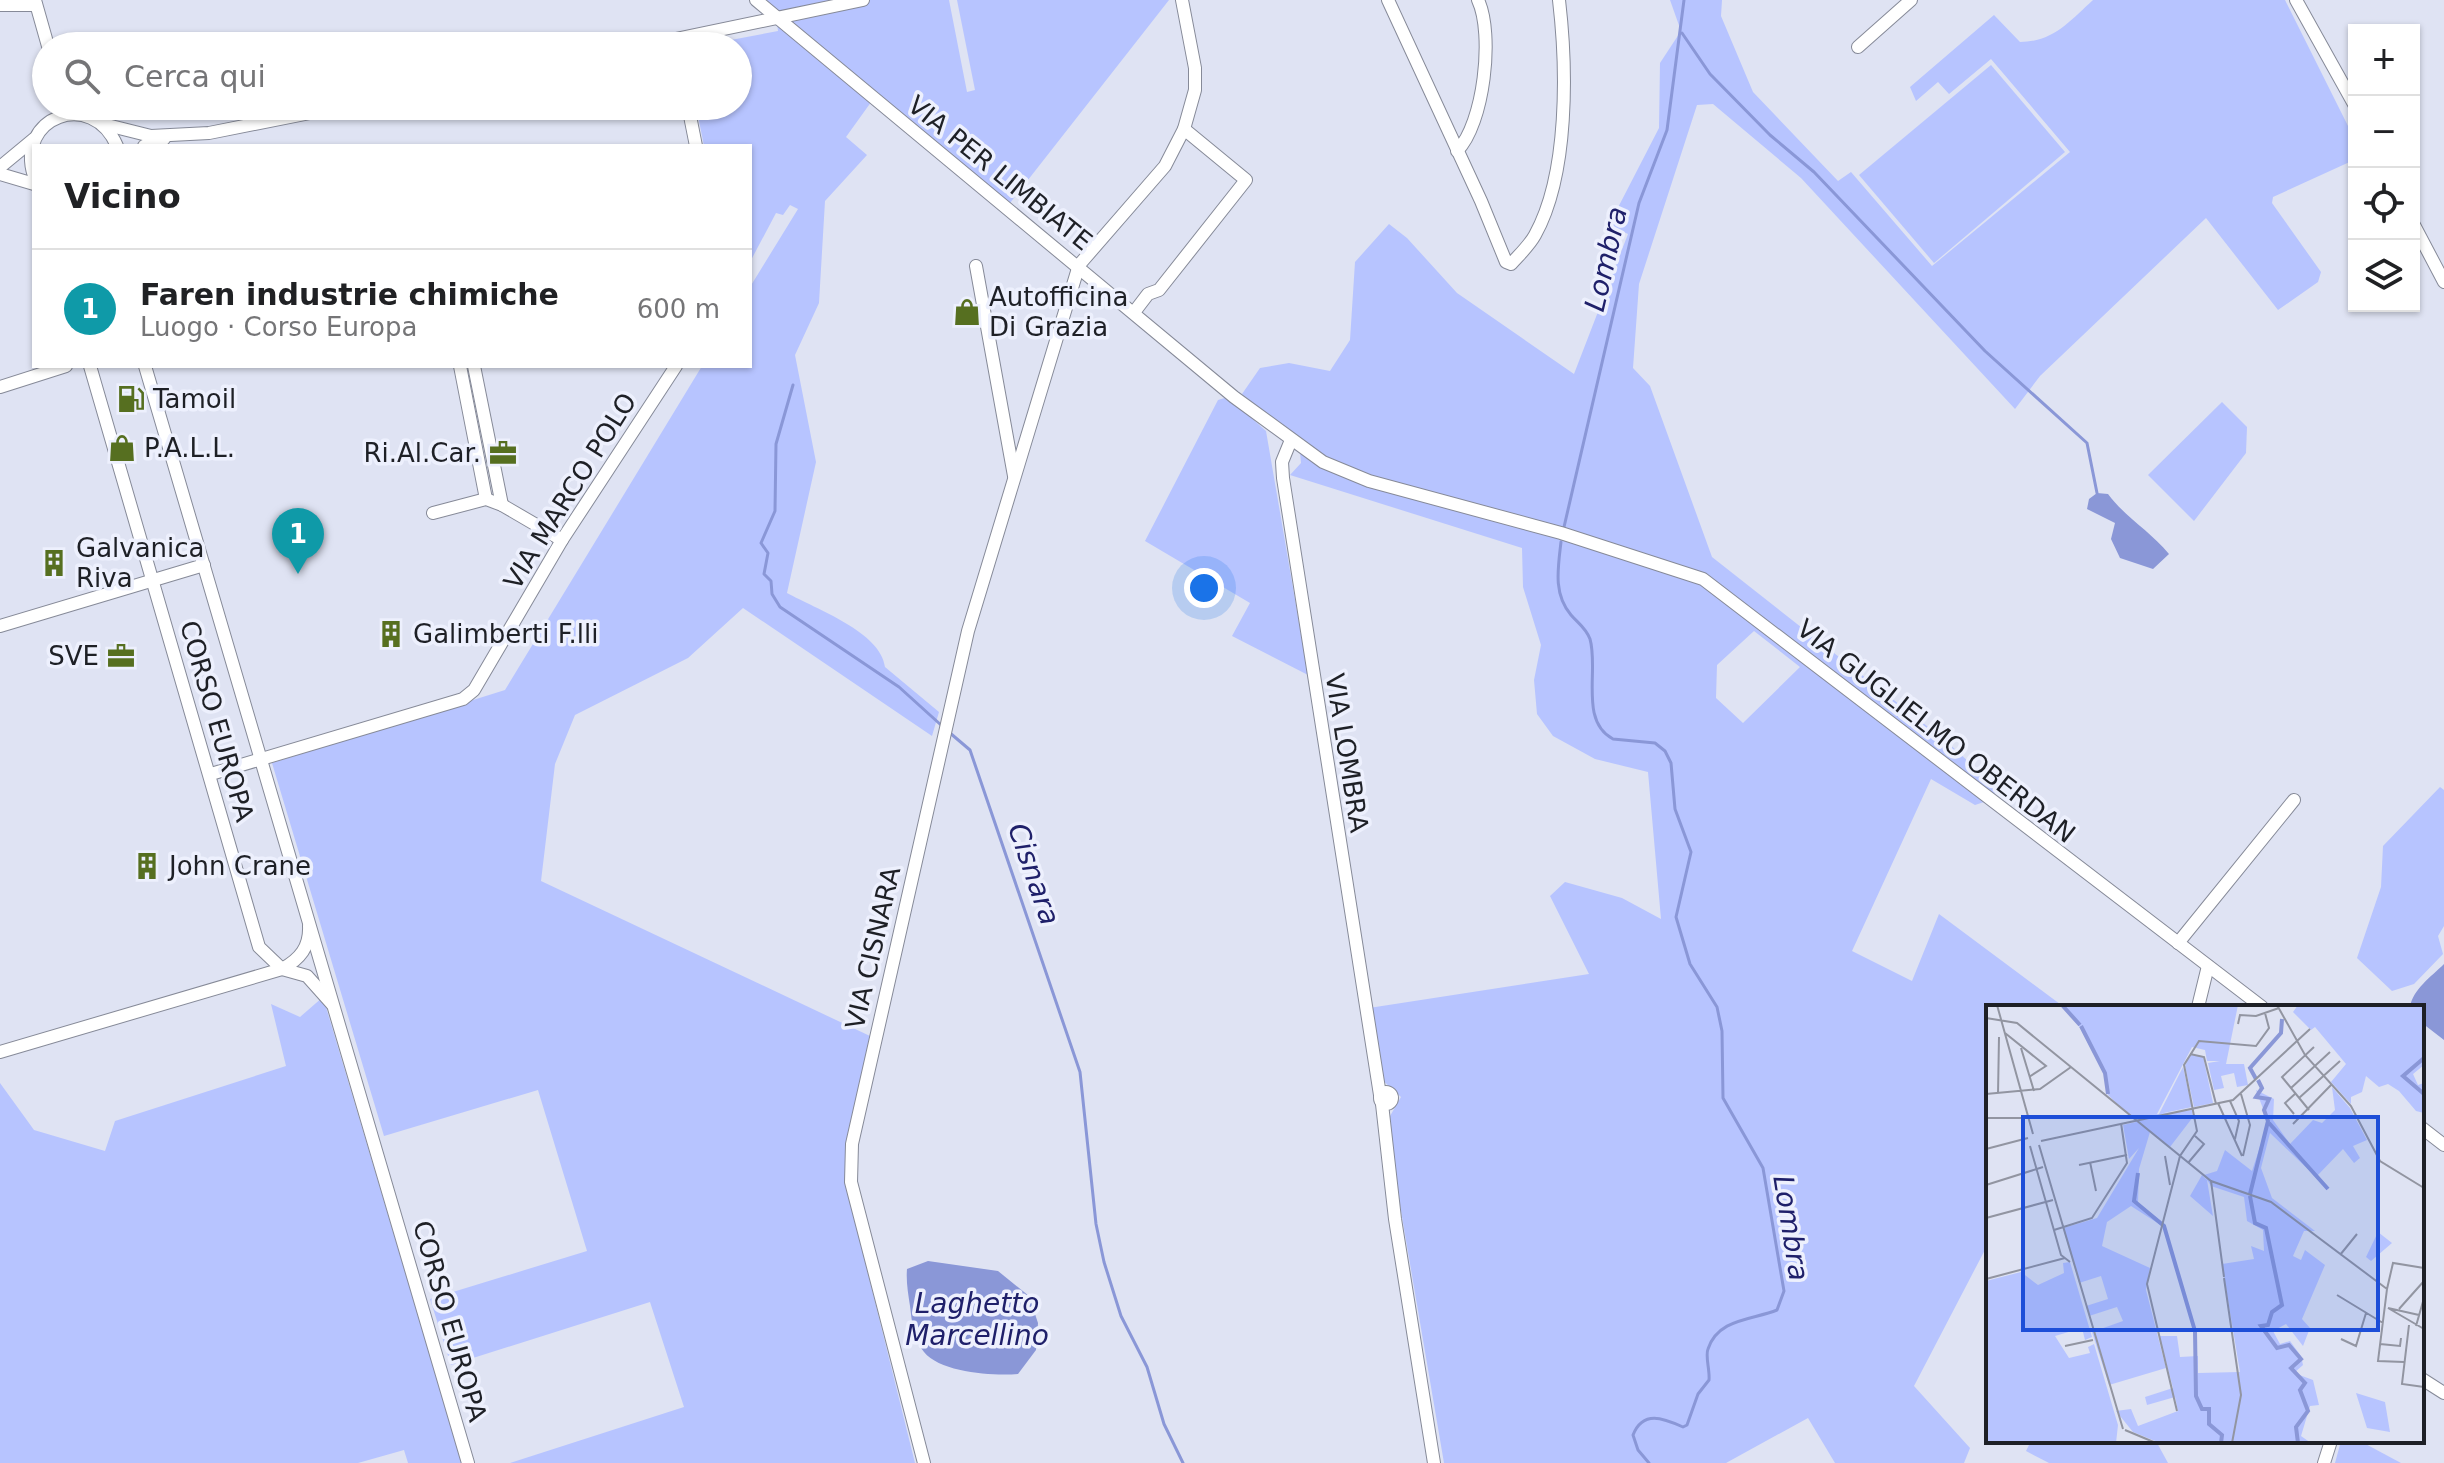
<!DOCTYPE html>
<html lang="it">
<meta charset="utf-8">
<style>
body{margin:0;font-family:"DejaVu Sans",sans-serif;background:#f6f6f6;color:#202124}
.controls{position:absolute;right:24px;top:24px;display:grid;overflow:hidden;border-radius:0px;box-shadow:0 2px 6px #0004}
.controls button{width:72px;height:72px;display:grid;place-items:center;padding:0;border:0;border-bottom:2px solid #e0e0e0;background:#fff;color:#202124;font:40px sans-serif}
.you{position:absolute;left:1204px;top:588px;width:28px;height:28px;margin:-20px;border:6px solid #fff;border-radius:50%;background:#1a73e8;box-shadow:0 0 0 12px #1a73e833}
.badge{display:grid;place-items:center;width:52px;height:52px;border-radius:50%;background:#566f20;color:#fff;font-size:26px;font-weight:700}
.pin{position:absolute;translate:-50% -66px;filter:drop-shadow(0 2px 4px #0008)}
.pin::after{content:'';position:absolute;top:42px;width:28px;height:24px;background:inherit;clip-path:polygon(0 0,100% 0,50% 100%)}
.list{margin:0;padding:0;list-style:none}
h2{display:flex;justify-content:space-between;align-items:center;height:104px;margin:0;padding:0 32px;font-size:34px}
h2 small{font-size:26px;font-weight:400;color:#757577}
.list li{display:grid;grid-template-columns:52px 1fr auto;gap:24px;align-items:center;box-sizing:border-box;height:120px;padding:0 32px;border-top:2px solid #e0e0e0}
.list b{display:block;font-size:30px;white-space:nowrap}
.list p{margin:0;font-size:26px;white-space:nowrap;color:#757577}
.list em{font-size:26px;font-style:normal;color:#757577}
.icon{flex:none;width:44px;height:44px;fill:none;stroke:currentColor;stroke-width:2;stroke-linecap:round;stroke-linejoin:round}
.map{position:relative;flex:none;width:2444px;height:1463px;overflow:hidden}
.search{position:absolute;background:#fff;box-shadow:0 2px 6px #0004;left:32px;top:32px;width:720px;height:88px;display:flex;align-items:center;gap:20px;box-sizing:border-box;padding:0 28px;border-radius:44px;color:#757577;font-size:30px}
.panel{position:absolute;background:#fff;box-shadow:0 2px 6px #0004;left:32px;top:144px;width:720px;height:224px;border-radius:0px}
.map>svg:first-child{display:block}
</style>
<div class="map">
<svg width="2444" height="1463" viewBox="0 0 2444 1463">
<rect width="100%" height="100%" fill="#dfe3f3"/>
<g fill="#b7c4ff" fill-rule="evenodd">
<path d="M765 0H949L967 92 975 90 957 0H1169L1010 203 874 98 846 137 867 155 825 201 819 303 795 355 816 462 787 593C816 609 881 632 885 667L939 712 932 736 743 608 688 658 575 715 555 764 541 881 870 1036 845 1146 847 1189 915 1463H510L684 1407 650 1302 451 1365 430 1299 587 1251 538 1090 384 1136 272 763 505 690 702 366H750V287L798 209 790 205 783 215 776 213 750 262V146H704L696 106H738V46H699L778 31 775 8Z"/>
<path d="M1670 0H1722L1721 16 1753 92 1838 181 1851 172 1932 266 2070 152 1991 59 1949 94 1938 82 1916 101 1910 87 1994 15 2020 42C2053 42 2070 21 2093 0H2285L2354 138V160L2273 197 2272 203 2321 272 2318 282 2278 310 2206 218 2040 376 2015 409 1801 178 1713 104 1697 105 1639 284 1633 368 1650 386 1712 557 1946 741 1982 774V779L2007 783 1984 802 1975 805 1931 779 1852 951 1912 981 1939 914 2064 1007H1988V1244L1914 1386 1970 1448 1964 1463H1835L1808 1418 1726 1463H1444L1386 1123 1401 1097 1379 1077 1369 1008 1589 974 1550 896 1565 882 1622 898 1661 919 1648 772 1595 759 1553 736 1537 714 1534 680 1541 645 1523 587 1522 548 1290 475 1301 463 1299 441 1242 394 1260 368 1289 363 1330 371 1350 340 1355 262 1389 224 1407 238 1457 293 1574 374 1628 234 1609 225 1659 128 1660 63 1681 31ZM1754 631 1800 667 1743 723 1716 698 1717 665Z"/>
<polygon points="1991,65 2065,152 1934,263 1859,175"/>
<polygon points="1228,397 1266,431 1308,675 1232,636 1250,603 1145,541 1218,400"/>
<polygon points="2222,402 2247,427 2246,453 2194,521 2148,475"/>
<polygon points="2440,787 2444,790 2444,926 2438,936 2443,954 2414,984 2392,991 2357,958 2381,887 2383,846"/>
<polygon points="323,997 462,1463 408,1463 404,1450 358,1463 0,1463 0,1083 34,1130 105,1151 115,1121 286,1066 271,1004 300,1017"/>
<polygon points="2031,1441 2156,1441 2168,1463 2049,1463 2026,1451"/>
<polygon points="2341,1441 2360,1441 2401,1463 2335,1463"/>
</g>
<g fill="#8a97d7">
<path d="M2097 493 2108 494C2125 517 2150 531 2169 554L2153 569 2120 558 2111 539 2115 523 2087 509 2089 499Z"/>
<path d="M2444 964V1040L2422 1023V1007H2410C2413 989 2431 977 2444 964Z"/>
<path d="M928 1261 998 1271 1029 1296 1038 1323 1036 1350 1018 1374C994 1376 941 1373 924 1352 913 1339 912 1322 910 1306 908 1293 906 1281 907 1269Z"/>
</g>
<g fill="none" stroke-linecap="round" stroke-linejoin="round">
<g stroke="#8a97d7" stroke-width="3">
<polyline points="1682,33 1710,74 1770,135 1814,172 1985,351 2087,443 2097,493"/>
<polyline points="793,385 776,444 775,511 761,543 768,553 764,574 771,581 772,594 780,607 899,687 941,725"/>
<polyline points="1564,527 1639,203 1667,130 1684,0"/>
<path d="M1561 542C1558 568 1553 594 1571 615 1578 623 1586 628 1590 639 1599 670 1579 721 1613 739L1655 743 1665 751 1671 763 1675 809 1691 852 1676 917 1690 964 1717 1007 1722 1031 1723 1098 1763 1168 1784 1291 1777 1310C1753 1320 1718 1318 1708 1349 1705 1356 1710 1370 1709 1380L1698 1394 1687 1425 1683 1427C1663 1418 1643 1410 1633 1435L1638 1450 1649 1463"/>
<polyline points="950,733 970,750 1080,1072 1096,1224 1104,1262 1121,1316 1147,1367 1164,1424 1183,1463"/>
</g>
<g stroke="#868a98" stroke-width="14">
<g id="minor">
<polyline points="35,0 48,46"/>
<polyline points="756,0 1234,397 1323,462 1369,481 1561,533 1703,579 2262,1007"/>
<path d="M1388 0 1481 201 1506 262 1511 264C1519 255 1529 246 1535 235 1569 174 1567 68 1559 0"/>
<polyline points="2296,0 2354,104"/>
<polyline points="0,5 36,5"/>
<polyline points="642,46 863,0"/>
<polyline points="1858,47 1911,0"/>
<polyline points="688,106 696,146"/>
<polyline points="103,124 151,136 209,133 345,106"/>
<polyline points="144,146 164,139"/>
<path d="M1457 151C1484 124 1494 34 1478 0"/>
<polyline points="0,167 34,139"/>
<polyline points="0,174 34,184"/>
<path d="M34 176C15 117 92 88 117 146"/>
<polyline points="2414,225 2444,282"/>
<polyline points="976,266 1014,476"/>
<polyline points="1135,311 1148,294 1159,290 1246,180 1184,129"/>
<polyline points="90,366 259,947 282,969 307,976 332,1004"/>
<polyline points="145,366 468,1463"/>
<polyline points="460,366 486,499"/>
<polyline points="474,366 502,505"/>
<polyline points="0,387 66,366"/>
<polyline points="1291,440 1282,462 1283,478 1380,1095"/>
<polyline points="433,513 486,499 502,505 562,540"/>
<polyline points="0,626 204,565"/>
<polyline points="211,774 463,699 474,690 562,540 676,366"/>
<polyline points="2178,943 2294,800"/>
<polyline points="2198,1007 2208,966"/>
<path d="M0 1052 282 969C300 959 310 947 309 926"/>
<circle cx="1386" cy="1098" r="6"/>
<polyline points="1382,1104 1395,1219 1434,1463"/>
<polyline points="2422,1128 2444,1145"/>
<polyline points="2422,1379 2444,1393"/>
<polyline points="924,1463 851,1182 852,1144 968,631 1079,265 1165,166 1184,129 1195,90 1195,68 1182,0"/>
<polyline points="2324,1463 2331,1441"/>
</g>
</g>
<use href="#minor" stroke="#fff" stroke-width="12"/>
</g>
<defs>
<g id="shop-bare" transform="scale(2.16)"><path d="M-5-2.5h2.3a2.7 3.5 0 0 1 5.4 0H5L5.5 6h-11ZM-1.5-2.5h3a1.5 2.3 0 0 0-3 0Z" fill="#566f20" stroke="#edf0fd" stroke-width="2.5" paint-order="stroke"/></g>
<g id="fuel-bare" transform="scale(2.16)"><path d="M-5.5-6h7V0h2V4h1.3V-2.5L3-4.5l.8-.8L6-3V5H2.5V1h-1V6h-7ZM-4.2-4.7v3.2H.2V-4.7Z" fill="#566f20" stroke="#edf0fd" stroke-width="2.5" paint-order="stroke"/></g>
<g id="office-bare" transform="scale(2.16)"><path d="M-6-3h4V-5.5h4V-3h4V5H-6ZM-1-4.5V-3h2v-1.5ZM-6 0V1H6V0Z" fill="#566f20" stroke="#edf0fd" stroke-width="2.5" paint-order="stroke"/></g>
<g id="building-bare" transform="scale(2.16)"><path d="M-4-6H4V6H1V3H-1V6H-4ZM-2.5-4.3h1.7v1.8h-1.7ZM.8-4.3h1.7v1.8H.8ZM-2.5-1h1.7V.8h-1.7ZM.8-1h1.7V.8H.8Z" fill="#566f20" stroke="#edf0fd" stroke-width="2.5" paint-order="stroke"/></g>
</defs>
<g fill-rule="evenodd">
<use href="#shop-bare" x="967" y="312"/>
<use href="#fuel-bare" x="131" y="399"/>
<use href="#shop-bare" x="122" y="448"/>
<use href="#office-bare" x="503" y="453"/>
<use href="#building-bare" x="54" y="563"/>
<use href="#building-bare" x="391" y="634"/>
<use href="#office-bare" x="121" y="656"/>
<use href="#building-bare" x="147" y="866"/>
</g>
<g text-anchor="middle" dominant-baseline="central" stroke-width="7" stroke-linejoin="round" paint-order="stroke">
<g font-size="26" fill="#1e2026" stroke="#edf0fd">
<text transform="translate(1000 173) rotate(39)">VIA PER LIMBIATE</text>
<text transform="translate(570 491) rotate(-58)">VIA MARCO POLO</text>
<text transform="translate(217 721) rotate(74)">CORSO EUROPA</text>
<text transform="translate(1936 731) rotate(38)">VIA GUGLIELMO OBERDAN</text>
<text transform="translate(1347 753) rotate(81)">VIA LOMBRA</text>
<text transform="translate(873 948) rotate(-77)">VIA CISNARA</text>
<text transform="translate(450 1321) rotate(74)">CORSO EUROPA</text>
</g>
<g font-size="26" fill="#1e2026" stroke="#edf0fd" text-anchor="start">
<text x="989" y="297">Autofficina<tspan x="989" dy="30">Di Grazia</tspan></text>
<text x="153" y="399">Tamoil</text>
<text x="144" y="448">P.A.L.L.</text>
<text x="481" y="453" text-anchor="end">Ri.Al.Car.</text>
<text x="76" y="548">Galvanica<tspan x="76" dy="30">Riva</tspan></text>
<text x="413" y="634">Galimberti F.lli</text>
<text x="99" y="656" text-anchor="end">SVE</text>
<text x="169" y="866">John Crane</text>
</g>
<g font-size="28" font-style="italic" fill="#1f206a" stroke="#edf0fd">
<text transform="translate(1606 259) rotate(-77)">Lombra</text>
<text transform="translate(1034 874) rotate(71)">Cisnara</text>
<text transform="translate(1791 1228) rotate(81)">Lombra</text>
<text x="977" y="1303">Laghetto<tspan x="977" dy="32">Marcellino</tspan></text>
</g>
</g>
<g transform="translate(1986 1005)">
<rect width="438" height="438" fill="#dfe3f3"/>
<path d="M74 0H252L240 59H258L262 80 251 82 248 68 235 71 238 83 228 85 222 58 234 56H221L219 45 206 42 171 109 206 105 207 112 184 142 164 127 153 164 152 199 173 219 145 201 121 217 116 241 164 263 160 285 180 363 123 380 106 327 137 316 131 302 103 311 100 301 122 294 115 271 93 278 77 223 111 213 153 143 143 154 137 120 150 117 122 90 118 69 89 13ZM312 0H438V60L427 69 432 80 438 78V108L430 106 413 86 402 79 393 82 380 71 376 87 365 92V99L345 77 360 59 329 22 325 25 307 7ZM204 50 217 51 227 98 208 102 199 61ZM197 62 206 102 173 109ZM346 82 364 103 381 135 367 141 374 153 368 158 357 144 330 172 284 128 275 163 286 193 329 226H318L307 251 315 255 319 245 339 260 316 314 324 323 317 341 300 319 287 326 294 339 304 336 315 351 317 360 308 368 327 375 333 400 324 401 315 431 325 438H174L147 427 130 406 145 404 152 421 192 406 189 392 161 400 159 392 187 383 173 331H191L194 352 212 351V368L254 367 236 259 268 254 265 241 278 246 277 225 261 216 258 192 225 181 218 170 231 166 239 145 266 166 282 117 270 85 288 94 287 115 304 139 327 115 336 118 349 105ZM216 170 221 175 227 211 204 191ZM392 227 406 238 385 256 380 252ZM84 257 106 332 99 335 96 323 69 331 83 353 104 348 102 342 108 339 132 420 130 438H0V276L35 267 52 280 78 268 77 258ZM370 388 399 397 404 427 381 423Z" fill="#b7c4ff"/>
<path fill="none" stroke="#8a97d7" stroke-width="4" d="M76 0 94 20M95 21 119 68 122 89M438 53 417 71 438 89M270 74 264 63 295 28 296 14M283 118 342 184M152 168 148 196 178 221 209 326 210 391 216 404H223V419L236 430 235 438M264 189 282 116 278 105 283 94 270 92 276 83 272 75M264 191 269 218 280 223 296 300 286 307 282 320 275 321 291 343 303 340 315 354 305 363 319 378 314 385 322 406 310 422 312 438"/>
<path fill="none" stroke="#9295a1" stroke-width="2" d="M11 0 47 129M291 0 319 50 365 101 394 156 438 183M0 13 31 18 225 176 285 197 401 284M252 19 254 10 270 11 293 3M19 28 60 61 43 72M35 43 48 86M204 49 218 52 230 99M305 83 344 47M0 89 54 84 85 62M12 89 13 32M255 89 264 120 257 151M313 93 354 56M244 96 253 116 249 134M232 98 256 151M323 105 296 72 328 42M308 109 299 98 310 88M0 113H42M307 119 346 79M55 136 247 95 324 24M53 140 137 424M44 141 75 250 84 257M0 144 42 133M179 151 184 180M104 157 110 186M202 158 218 139 209 131M93 160 141 150M225 176 238 272M0 180 57 162M0 213 67 195M68 225 106 213 141 158 135 118M354 250 371 229M238 273 255 390 246 438M0 274 79 253M401 284 392 356 418 357M401 284 407 258 438 263M351 290 397 318M402 303 438 324M402 303 433 310M413 304 438 276M423 320 416 379 438 382M430 321 438 293M355 334 370 341 380 308M394 339 414 341 415 333M79 341 107 335M191 406 161 279 194 151 211 126 198 60 213 36 270 41 283 23 279 8M139 425 170 438"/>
<path fill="#1d4ed8" fill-opacity="0.15" stroke="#1d4ed8" stroke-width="4" d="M37 112H392V325H37Z"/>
<rect width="438" height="438" fill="none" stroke="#1e2026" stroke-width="4"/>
</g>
</svg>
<div class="controls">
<button>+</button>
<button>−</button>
<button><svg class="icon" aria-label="locate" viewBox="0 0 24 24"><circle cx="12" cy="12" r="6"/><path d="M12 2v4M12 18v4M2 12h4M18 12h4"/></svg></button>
<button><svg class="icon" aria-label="layers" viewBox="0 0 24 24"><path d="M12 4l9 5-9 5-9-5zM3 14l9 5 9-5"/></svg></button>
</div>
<div class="you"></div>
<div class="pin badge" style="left:298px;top:574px;background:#0f9aa8">1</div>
<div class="search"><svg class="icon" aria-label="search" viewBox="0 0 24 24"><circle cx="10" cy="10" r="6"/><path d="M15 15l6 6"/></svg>Cerca qui</div>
<section class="panel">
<h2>Vicino<small></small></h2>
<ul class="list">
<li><span class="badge" style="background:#0f9aa8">1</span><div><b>Faren industrie chimiche</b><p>Luogo · Corso Europa</p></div><em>600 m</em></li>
</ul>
</section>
</div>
